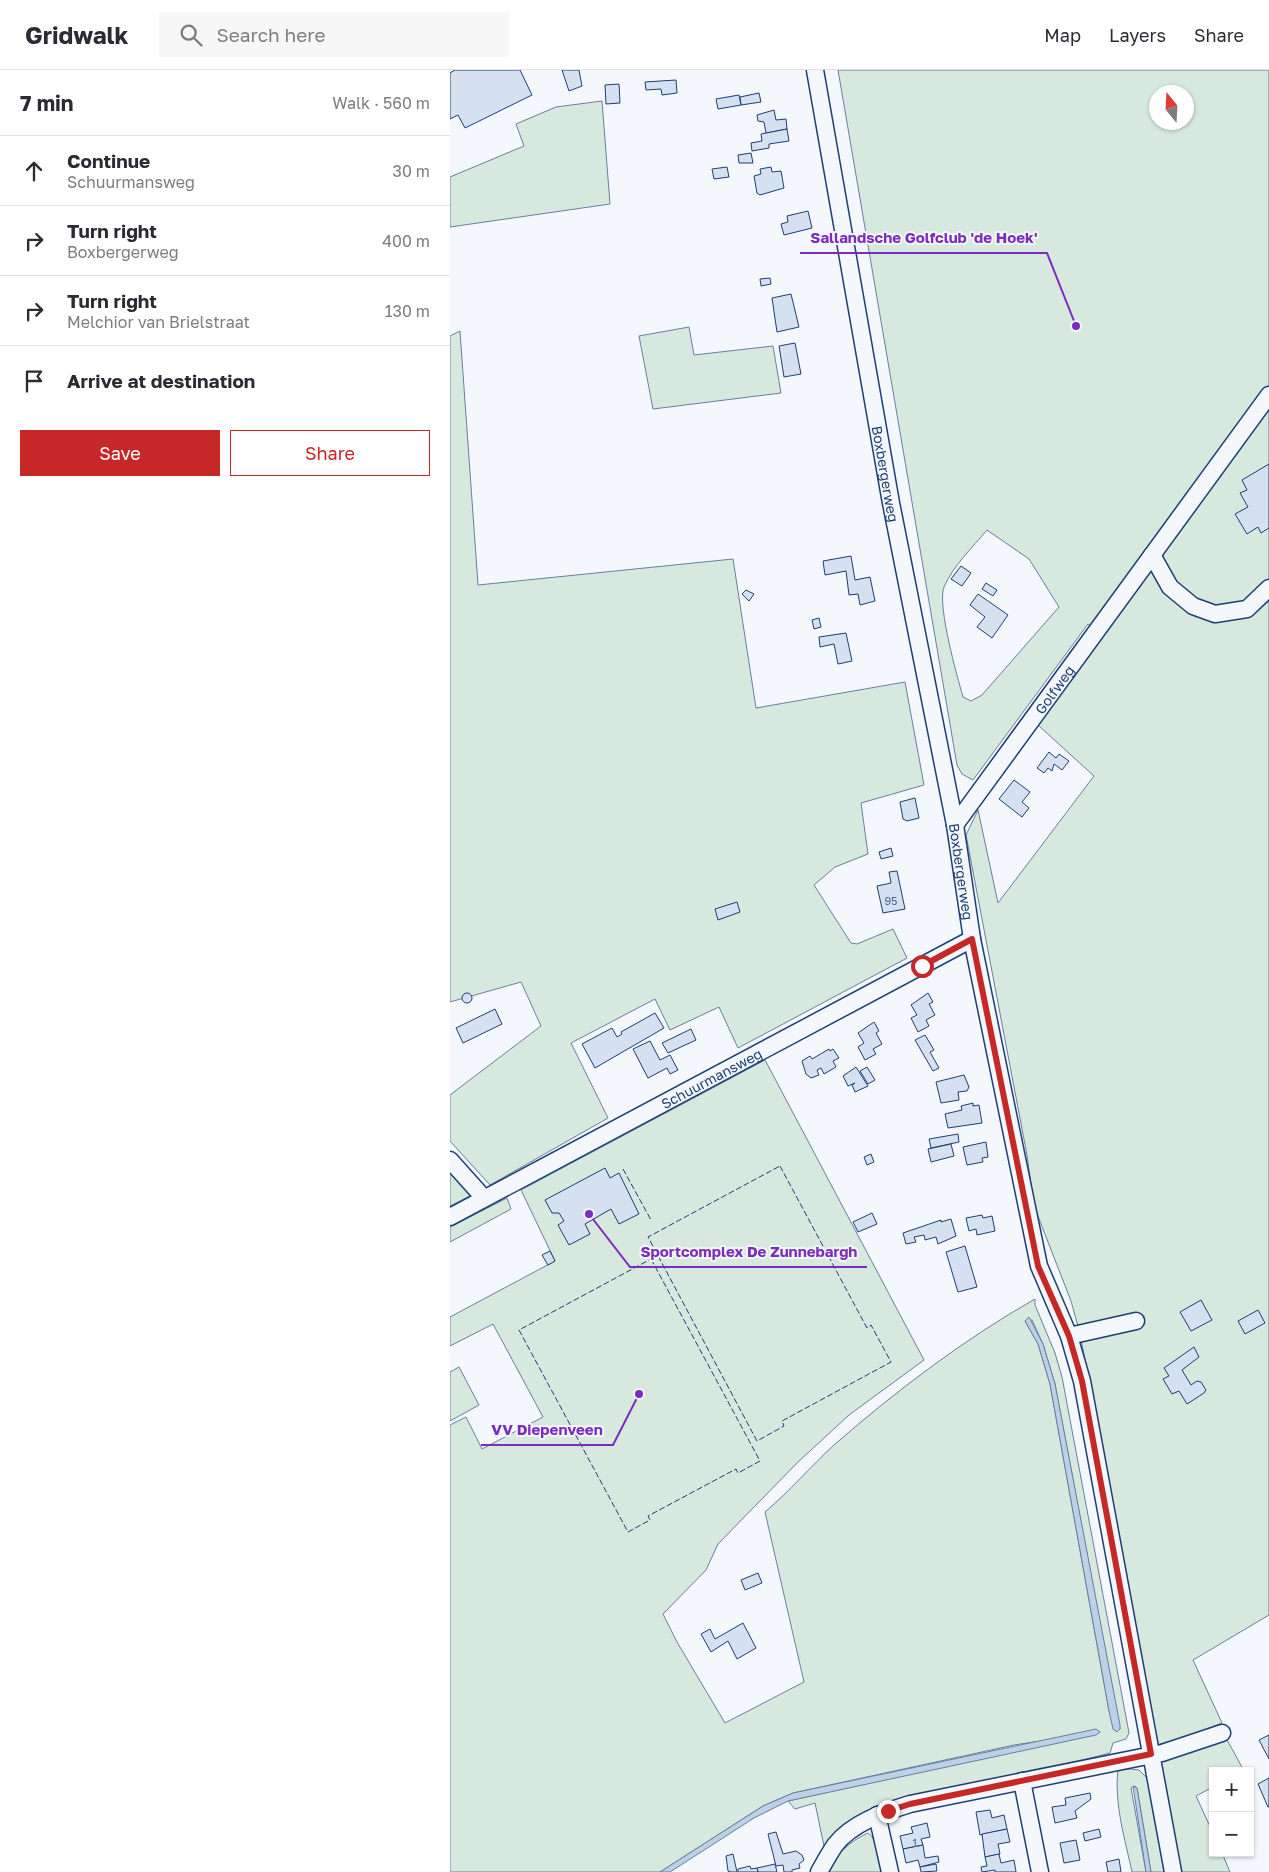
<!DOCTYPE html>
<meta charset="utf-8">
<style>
body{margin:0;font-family:"Golos Text",sans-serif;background:#f7f7f7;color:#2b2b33}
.controls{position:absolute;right:15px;bottom:15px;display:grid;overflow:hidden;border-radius:0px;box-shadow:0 1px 4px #0004}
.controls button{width:45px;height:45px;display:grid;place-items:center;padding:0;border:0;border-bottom:1px solid #e1e1e2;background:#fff;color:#2b2b33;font:25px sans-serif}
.compass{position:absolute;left:699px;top:15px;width:45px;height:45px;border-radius:50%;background:#fff;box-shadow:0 1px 4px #0004;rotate:342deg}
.stop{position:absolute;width:15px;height:15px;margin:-11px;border:4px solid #c62828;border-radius:50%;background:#fff}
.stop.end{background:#c62828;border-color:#fff;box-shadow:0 1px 5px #0008}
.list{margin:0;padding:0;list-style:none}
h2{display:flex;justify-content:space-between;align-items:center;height:65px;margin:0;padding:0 20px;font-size:21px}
h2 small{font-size:16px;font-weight:400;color:#7c7c81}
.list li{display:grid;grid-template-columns:32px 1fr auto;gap:15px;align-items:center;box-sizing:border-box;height:70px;padding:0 20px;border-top:1px solid #e1e1e2}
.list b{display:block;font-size:19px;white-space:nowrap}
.list p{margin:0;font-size:16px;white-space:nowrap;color:#7c7c81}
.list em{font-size:16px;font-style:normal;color:#7c7c81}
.actions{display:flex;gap:10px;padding:15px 20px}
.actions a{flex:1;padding:11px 0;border:1px solid #c62828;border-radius:0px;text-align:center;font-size:18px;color:#c62828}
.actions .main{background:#c62828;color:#fff}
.icon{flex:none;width:28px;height:28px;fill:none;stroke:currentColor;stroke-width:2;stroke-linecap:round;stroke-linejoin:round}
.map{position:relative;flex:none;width:819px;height:1802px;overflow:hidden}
header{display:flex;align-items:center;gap:30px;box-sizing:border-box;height:70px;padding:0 25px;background:#fff;border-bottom:1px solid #e1e1e2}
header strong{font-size:24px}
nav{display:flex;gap:28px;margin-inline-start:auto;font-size:18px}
.search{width:350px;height:45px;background:#f7f7f7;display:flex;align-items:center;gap:12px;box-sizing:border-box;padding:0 18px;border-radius:0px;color:#7c7c81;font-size:19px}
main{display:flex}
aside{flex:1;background:#fff}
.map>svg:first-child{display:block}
</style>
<header>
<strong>Gridwalk</strong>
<div class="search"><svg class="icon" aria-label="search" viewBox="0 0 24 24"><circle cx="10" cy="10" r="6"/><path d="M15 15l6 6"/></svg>Search here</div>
<nav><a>Map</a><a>Layers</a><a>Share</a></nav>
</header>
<main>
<aside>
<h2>7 min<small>Walk · 560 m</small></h2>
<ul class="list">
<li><svg class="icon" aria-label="ahead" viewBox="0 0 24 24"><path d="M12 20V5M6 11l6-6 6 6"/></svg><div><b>Continue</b><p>Schuurmansweg</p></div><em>30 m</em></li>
<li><svg class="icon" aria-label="right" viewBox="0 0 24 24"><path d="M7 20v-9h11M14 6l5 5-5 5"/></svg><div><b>Turn right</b><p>Boxbergerweg</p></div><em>400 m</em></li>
<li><svg class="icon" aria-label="right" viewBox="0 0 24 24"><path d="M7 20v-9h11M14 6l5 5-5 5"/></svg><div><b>Turn right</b><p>Melchior van Brielstraat</p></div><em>130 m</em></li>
<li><svg class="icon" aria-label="arrive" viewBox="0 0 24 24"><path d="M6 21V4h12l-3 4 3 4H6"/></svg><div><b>Arrive at destination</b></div></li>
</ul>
<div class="actions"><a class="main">Save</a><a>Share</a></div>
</aside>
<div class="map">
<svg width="819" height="1802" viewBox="0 0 819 1802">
<rect width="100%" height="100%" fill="#f4f7fb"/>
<g fill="#d7e8df" stroke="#687fa3" fill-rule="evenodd">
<path d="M388 0H819V1545L743 1590 772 1653 736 1667 707 1675 648 1353 629 1260 621 1231 584 1136 577 1085 516 765 528 740 548 833 644 706 588 655 655 564 638 554 523 710 512 704 507 695ZM706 22H736V52H706ZM537 460 579 489 609 537 532 625 521 631 513 627C507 606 487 535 494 517 503 496 522 478 537 460Z"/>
<polygon points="152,31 160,134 0,157 0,107 74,76 66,54 106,37"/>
<polygon points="239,257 244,285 323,276 331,323 203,339 189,266"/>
<polygon points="10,261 28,515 283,489 306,638 455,612 474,715 411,733 418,784 385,797 364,815 401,873 407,874 443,859 457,888 288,978 269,937 220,960 205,929 121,973 158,1048 40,1115 0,1071 0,1025 91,956 71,912 0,932 0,266"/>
<path d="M315 990 474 1290 399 1345 348 1392 268 1474 256 1500 213 1544 227 1572 275 1653 354 1612 315 1442C340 1421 360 1397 384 1375 446 1321 513 1270 585 1229V1235L605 1283 612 1307 679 1663 676 1669 663 1673 660 1683 582 1703 492 1720 375 1781 365 1733 345 1739 338 1731 650 1662 564 1675 343 1723 313 1736 210 1802H0V1355L16 1347 32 1379 93 1347 43 1254 0 1276V1247L105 1191 71 1120ZM582 1250 593 1274 605 1314 670 1659 659 1641 600 1314 588 1274 575 1251Z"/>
<polygon points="0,1094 26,1123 0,1136"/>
<polygon points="57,1128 61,1139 0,1172 0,1157"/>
<polygon points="9,1297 29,1335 0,1351 0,1302"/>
<polygon points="776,1668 793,1699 763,1701 763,1717 746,1726 763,1763 763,1783 772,1783 780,1802 730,1802 711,1691"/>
<path d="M681 1699 689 1700 699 1710 714 1802H701L687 1718 685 1716 681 1718 696 1802H682C675 1769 664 1734 668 1700Z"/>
<path d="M418 1763C428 1769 429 1791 431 1802H374C386 1786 399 1771 418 1763Z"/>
</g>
<g fill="#bed0e5" stroke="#687fa3">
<polygon points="579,1247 593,1274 605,1314 670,1655 670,1659 667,1662 663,1659 659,1641 600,1314 588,1274 575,1251"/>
<polygon points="646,1659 650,1662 646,1665 338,1731 304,1748 220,1802 210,1802 313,1736 343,1723"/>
<polygon points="683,1716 687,1718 701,1802 696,1802"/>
</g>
<g fill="#d5e0f0" stroke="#1d3f73">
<polygon points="5,0 70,0 82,25 15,58 8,45 0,49 0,3"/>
<polygon points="112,0 129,0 132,16 119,21"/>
<polygon points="226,10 227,23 212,25 211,19 196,20 195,12"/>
<polygon points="169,14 170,33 156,34 155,15"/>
<polygon points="309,23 311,32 291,35 290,27"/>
<polygon points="289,25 291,35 268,39 266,29"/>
<polygon points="324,40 326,50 336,49 337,59 316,63 314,52 308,51 307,45"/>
<polygon points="337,59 339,71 319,74 319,78 302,81 301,73 312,71 311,64"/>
<polygon points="301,83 303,93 289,93 288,85"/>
<polygon points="277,97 279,107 264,109 262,99"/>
<polygon points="321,97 322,102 331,101 334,118 310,125 307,123 304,106 311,104 310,99"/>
<polygon points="358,141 362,158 334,165 331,154 338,152 337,146"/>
<polygon points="320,208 321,214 311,216 310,209"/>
<polygon points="341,224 349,257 327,262 322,228"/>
<polygon points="345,273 351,304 334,307 329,276"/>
<polygon points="819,394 819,458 811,463 808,457 797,464 785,444 798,437 790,423 797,420 792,410"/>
<polygon points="401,486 405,510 420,507 425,531 410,535 408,524 399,525 396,501 375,505 373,491"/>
<polygon points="511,496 521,503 512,516 501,509"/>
<polygon points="536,513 547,520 543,526 532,519"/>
<polygon points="296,520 304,524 299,531 292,524"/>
<polygon points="528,524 558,545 542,568 527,557 535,547 520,535"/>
<polygon points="369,548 371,557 364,559 362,550"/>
<polygon points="396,563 402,591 388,594 384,574 370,577 369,567"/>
<polygon points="599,682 606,688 609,684 619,691 612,700 604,694 602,701 598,698 594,703 587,698"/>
<polygon points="564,710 580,722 572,732 579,738 572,747 549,729"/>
<polygon points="465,728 469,748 457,751 453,749 450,732"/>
<polygon points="441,778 443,786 431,789 429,782"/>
<polygon points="447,801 455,839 433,843 427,816 441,813 439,802"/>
<polygon points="287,832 290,842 268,850 265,839"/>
<polygon points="478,923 483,932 479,934 485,945 476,950 479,956 468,962 461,948 467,945 461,935"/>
<circle cx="17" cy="928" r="5"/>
<polygon points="45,939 52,954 13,973 6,958"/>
<polygon points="205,943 214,958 145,998 132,974 162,958 167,967 172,964 171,962"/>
<polygon points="424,952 429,961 426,963 432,974 423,979 426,984 415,990 408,977 414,973 408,963"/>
<polygon points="241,959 246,970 218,983 212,973"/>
<polygon points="475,965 484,980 480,982 489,998 483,1001 465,970"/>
<polygon points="200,971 210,990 220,985 228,1000 220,1004 217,998 198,1008 183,979"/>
<polygon points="379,979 380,981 383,979 389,988 383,991 386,997 374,1004 371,998 367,1000 369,1005 361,1008 356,1004 352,991 360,986 362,989"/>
<polygon points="406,997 418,1016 405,1022 402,1015 405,1013 398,1016 393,1006"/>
<polygon points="417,997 425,1010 418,1014 410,1001"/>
<polygon points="514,1005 519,1017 517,1021 508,1022 509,1030 491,1033 486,1012"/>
<polygon points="523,1033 523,1036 529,1035 532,1053 498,1058 495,1044 512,1040 511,1036"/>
<polygon points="508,1064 509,1072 481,1078 479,1069"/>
<polygon points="536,1072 538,1087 532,1088 533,1092 517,1095 513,1077"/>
<polygon points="501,1074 504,1086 481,1092 478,1079"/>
<polygon points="421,1084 424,1092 417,1095 414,1087"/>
<polygon points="155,1098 160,1108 169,1103 189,1144 169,1154 161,1139 135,1154 140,1164 119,1175 108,1155 114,1151 109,1143 102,1143 95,1130"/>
<polygon points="422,1143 427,1154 408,1162 403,1152"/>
<polygon points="532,1145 533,1148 542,1146 545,1161 527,1165 526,1159 519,1161 516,1148"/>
<polygon points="501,1149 506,1166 488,1174 486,1167 475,1170 474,1165 464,1167 466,1172 456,1174 453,1163 491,1150 491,1152"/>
<polygon points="515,1176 527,1217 508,1222 496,1182"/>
<polygon points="100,1181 105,1191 98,1195 92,1185"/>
<polygon points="751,1230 762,1250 741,1261 730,1242"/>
<polygon points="808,1240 815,1253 795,1264 788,1251"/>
<polygon points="744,1277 749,1287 732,1300 741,1315 747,1311 751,1312 756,1320 754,1323 737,1334 729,1321 722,1324 713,1309 719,1306 714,1298"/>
<polygon points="308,1503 312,1513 295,1520 291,1510"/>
<polygon points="293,1553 306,1578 287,1589 278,1571 261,1582 251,1564 260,1559 265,1569"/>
<polygon points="819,1665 819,1689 809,1670"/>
<polygon points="819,1708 819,1737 818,1737 808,1714"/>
<polygon points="640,1723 641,1729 625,1741 627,1748 605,1753 602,1737 616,1735 615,1728"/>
<polygon points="540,1740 542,1748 554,1745 557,1759 530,1765 526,1742"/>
<polygon points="477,1753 480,1767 471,1769 473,1775 453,1779 450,1766 463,1763 461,1757"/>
<polygon points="557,1759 560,1772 548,1774 550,1784 535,1787 532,1764"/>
<polygon points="649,1759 651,1767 635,1771 633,1763"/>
<polygon points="326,1762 333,1784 346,1781 352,1785 354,1790 349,1794 350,1798 342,1800 342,1802 334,1802 333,1795 326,1796 318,1764"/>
<polygon points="626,1770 630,1790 614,1793 610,1773"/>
<polygon points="473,1775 475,1788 488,1786 489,1792 470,1797 468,1790 456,1793 453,1779"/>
<polygon points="283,1784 287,1802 281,1802 278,1801 276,1786"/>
<polygon points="549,1784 551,1793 564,1790 566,1802 545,1802 545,1800 532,1802 531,1797 537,1796 535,1787"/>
<polygon points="669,1789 671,1802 658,1802 656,1792"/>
<polygon points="325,1794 327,1802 308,1802 307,1798"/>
<polygon points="486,1794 487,1801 471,1802 470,1797"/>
<polygon points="300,1796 301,1799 307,1798 308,1802 288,1802 288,1799"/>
</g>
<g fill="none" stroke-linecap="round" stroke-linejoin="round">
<g stroke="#1d3f73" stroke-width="19">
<g id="minor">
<path id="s1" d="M365 0 441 433 505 755 522 869 589 1196 619 1266 632 1311 723 1802"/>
<polyline points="702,485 720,517 743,536 765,544 797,539 819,518"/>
<path id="s2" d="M505 755 819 325"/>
<polyline points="0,1090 34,1128"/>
<path id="s3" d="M0 1147 522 869"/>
<polyline points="619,1266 686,1251"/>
<polyline points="572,1711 590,1802"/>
<polyline points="427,1745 440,1802"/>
<path d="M369 1802C374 1793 379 1784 385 1775 402 1753 434 1742 460 1734L712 1683 772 1663"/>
</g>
</g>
<use href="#minor" stroke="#f4f7fb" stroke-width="16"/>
<g stroke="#1d3f73" stroke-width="1" stroke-dasharray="6 2.5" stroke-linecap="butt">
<polygon points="330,1096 417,1258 421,1255 441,1292 332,1351 334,1356 307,1371 198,1167"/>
<polyline points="173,1099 201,1150"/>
<polygon points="201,1189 310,1391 288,1403 286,1399 198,1446 200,1450 178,1462 69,1260"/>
</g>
</g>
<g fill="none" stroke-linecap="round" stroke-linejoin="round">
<polyline stroke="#c62828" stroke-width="6" points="438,1741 460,1734 701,1684 632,1311 619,1266 588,1196 522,869 472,896"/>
</g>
<g text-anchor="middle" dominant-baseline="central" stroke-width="4" stroke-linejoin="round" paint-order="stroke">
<g font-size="11" fill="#4b6792">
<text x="441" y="830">95</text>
<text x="465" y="1772">1</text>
</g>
<g font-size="14" fill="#1d3f73" stroke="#f4f7fb">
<text stroke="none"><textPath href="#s1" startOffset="410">Boxbergerweg</textPath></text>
<text stroke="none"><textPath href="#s2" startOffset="168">Golfweg</textPath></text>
<text stroke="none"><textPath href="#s1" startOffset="815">Boxbergerweg</textPath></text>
<text stroke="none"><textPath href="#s3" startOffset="296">Schuurmansweg</textPath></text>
</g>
</g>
<path fill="none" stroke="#7b2cbf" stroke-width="2" d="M626 256L597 183H350M139 1144L180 1197H417M189 1324L163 1375H31"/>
<g fill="#7b2cbf" stroke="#f4f7fb" stroke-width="2">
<circle cx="626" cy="256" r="5"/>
<circle cx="139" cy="1144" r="5"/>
<circle cx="189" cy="1324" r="5"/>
</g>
<g font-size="15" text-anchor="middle" font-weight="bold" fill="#7b2cbf" stroke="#f4f7fb" stroke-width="4" stroke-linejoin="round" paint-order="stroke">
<text x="474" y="173">Sallandsche Golfclub 'de Hoek'</text>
<text x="299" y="1187">Sportcomplex De Zunnebargh</text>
<text x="97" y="1365">VV Diepenveen</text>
</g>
</svg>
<div class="controls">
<button>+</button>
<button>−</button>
</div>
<svg class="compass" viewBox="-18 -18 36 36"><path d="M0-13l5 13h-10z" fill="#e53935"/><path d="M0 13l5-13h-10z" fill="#7c7c81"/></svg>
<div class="stop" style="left:472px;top:896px"></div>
<div class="stop end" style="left:438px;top:1741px"></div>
</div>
</main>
